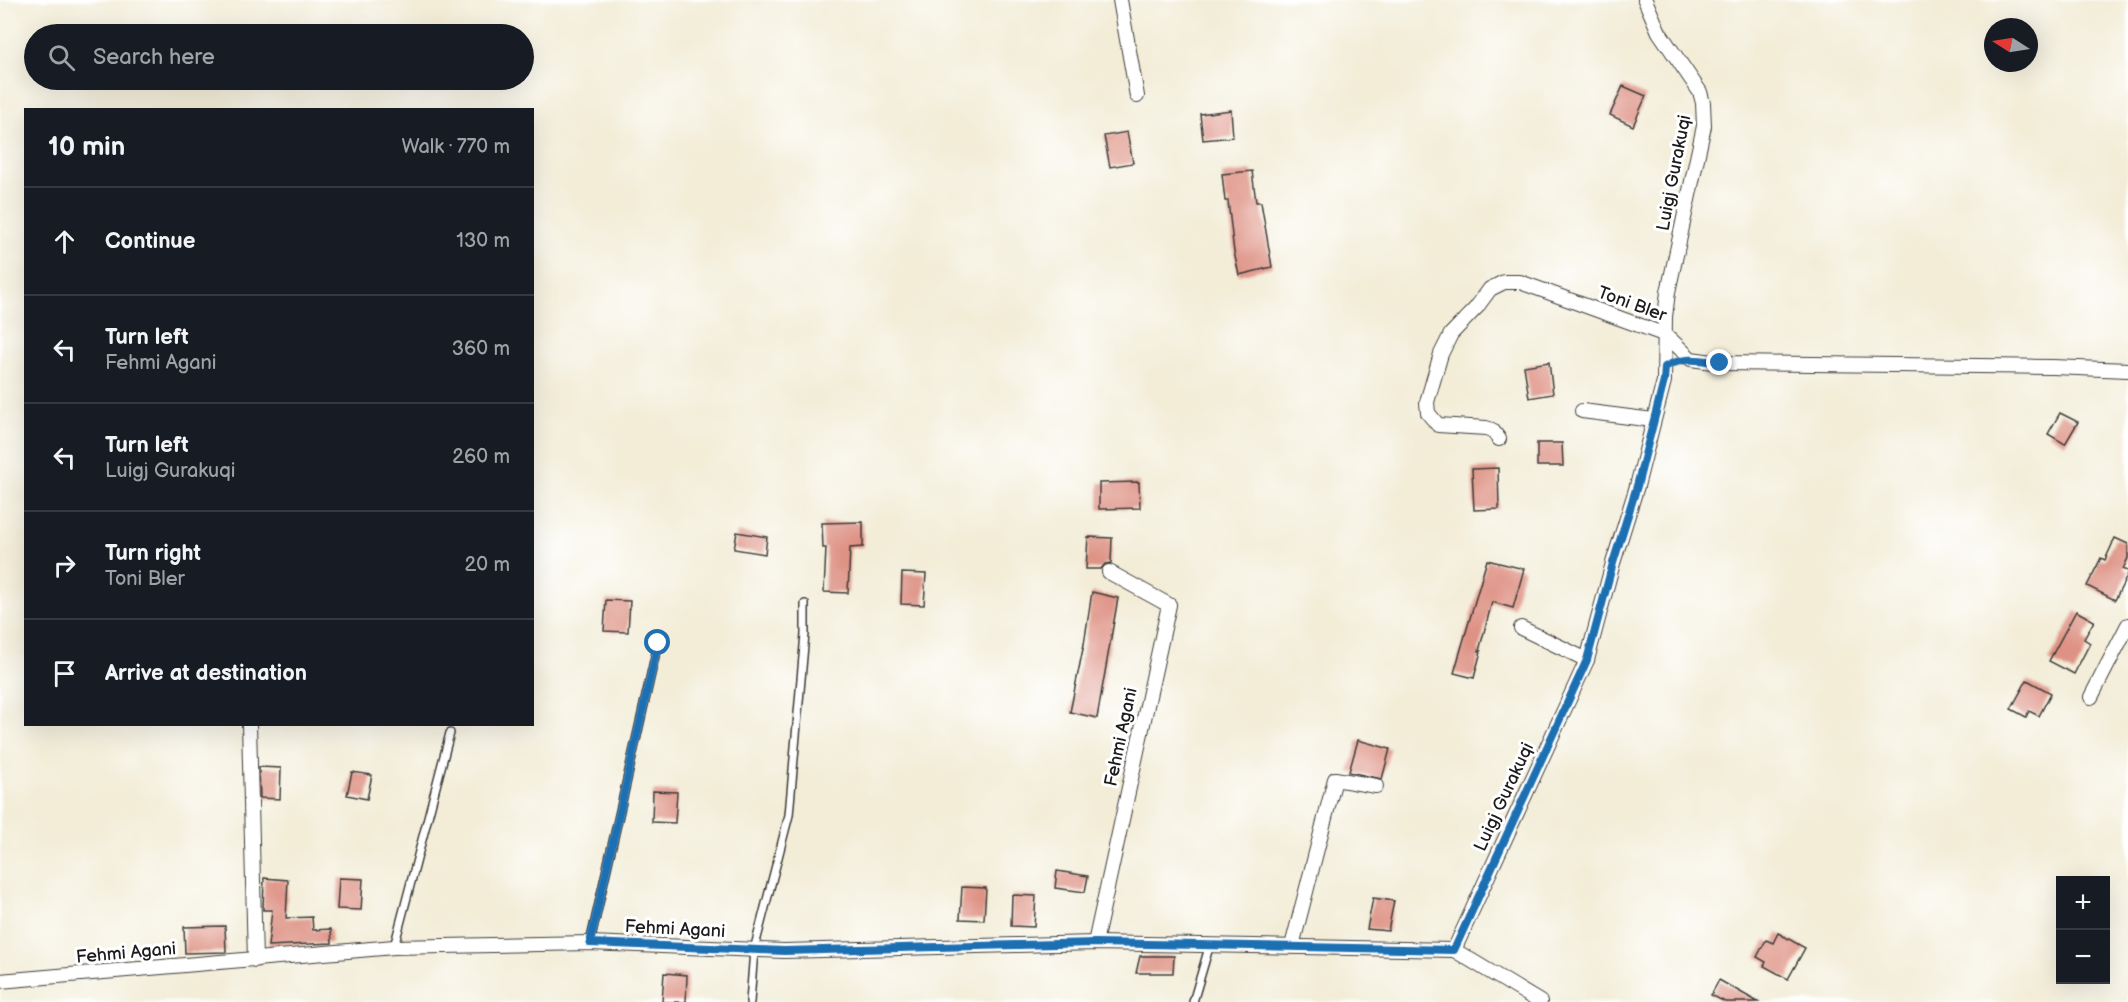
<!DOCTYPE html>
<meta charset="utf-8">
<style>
body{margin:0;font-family:"Balsamiq Sans",sans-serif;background:#242831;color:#f1f3f6}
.controls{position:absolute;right:18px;bottom:18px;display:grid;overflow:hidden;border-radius:0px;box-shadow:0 6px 24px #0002}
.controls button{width:54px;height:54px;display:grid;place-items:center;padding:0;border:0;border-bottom:2px solid #363941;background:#171b24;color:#f1f3f6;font:30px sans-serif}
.compass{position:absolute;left:1984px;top:18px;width:54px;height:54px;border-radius:50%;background:#171b24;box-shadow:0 6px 24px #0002;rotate:282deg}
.stop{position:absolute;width:18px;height:18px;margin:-14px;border:4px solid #1f6fb2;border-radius:50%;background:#fff}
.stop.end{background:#1f6fb2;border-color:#fff;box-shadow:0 2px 6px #0008}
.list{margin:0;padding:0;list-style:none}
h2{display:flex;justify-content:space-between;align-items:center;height:78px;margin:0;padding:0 24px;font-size:26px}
h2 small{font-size:20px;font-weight:400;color:#9ea1a6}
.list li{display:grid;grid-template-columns:39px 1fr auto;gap:18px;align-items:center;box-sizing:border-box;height:108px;padding:0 24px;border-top:2px solid #363941}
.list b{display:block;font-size:22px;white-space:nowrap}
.list p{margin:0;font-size:20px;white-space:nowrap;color:#9ea1a6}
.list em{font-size:20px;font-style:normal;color:#9ea1a6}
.icon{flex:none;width:33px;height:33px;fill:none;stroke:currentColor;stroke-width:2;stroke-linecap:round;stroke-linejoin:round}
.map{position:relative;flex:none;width:2128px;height:1002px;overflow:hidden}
.search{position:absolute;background:#171b24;box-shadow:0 6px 24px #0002;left:24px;top:24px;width:510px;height:66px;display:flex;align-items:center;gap:15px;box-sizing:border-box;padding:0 21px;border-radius:33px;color:#9ea1a6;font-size:22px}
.panel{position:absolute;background:#171b24;box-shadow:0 6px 24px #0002;left:24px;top:108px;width:510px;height:618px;border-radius:0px}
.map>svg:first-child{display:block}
</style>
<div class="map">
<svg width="2128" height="1002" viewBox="0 0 2128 1002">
<rect width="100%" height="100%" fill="#fff"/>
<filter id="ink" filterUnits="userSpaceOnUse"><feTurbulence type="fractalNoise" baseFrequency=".0167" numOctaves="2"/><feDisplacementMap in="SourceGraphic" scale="12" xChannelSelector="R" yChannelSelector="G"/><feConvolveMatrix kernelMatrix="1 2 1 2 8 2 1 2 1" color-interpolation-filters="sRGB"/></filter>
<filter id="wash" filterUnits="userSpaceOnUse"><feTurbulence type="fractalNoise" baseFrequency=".008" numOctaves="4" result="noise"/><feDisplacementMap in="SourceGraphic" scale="24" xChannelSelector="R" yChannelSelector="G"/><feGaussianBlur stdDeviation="1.35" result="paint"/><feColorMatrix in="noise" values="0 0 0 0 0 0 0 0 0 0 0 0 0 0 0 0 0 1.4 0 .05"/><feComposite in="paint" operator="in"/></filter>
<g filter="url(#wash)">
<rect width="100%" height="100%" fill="#f3edd8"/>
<g id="blocks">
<g fill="#de9284">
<polygon points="1623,86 1646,96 1633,126 1610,115"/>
<polygon points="1231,110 1233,137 1203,140 1200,114"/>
<polygon points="1127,132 1133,163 1110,167 1104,136"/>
<polygon points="1252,171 1256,202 1261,202 1272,267 1239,275 1234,252 1228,201 1225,201 1222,174"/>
<polygon points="1549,362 1553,394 1529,398 1524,366"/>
<polygon points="2060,413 2078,422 2065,444 2048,434"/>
<polygon points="1537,443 1562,443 1563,466 1537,466"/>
<polygon points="1498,468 1499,509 1474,510 1472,469"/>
<polygon points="1139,482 1140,508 1099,509 1099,483"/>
<polygon points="863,522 863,547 850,548 848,593 824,592 826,548 823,548 822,523"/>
<polygon points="737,532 767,537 765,554 734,549"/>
<polygon points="1088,537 1112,538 1111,563 1105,564 1101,569 1086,569"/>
<polygon points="2115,538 2128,544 2128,558 2123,569 2128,571 2128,574 2115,600 2087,586 2101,558 2105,560"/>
<polygon points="1487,560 1524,569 1513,608 1492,602 1479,651 1481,651 1474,678 1454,673"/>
<polygon points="902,573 926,574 924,605 901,604"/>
<polygon points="1092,592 1118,598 1097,718 1070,712 1084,644"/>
<polygon points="606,600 630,601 628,632 604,631"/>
<polygon points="2076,611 2094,621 2084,639 2090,643 2074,674 2049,661"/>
<polygon points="2027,680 2051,693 2039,716 2029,711 2026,717 2011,709"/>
<polygon points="1358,740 1390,749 1382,779 1349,772"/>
<polygon points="259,767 281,768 280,799 260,798"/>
<polygon points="352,772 372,775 367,799 347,795"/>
<polygon points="653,791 677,792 675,823 652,822"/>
<polygon points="1057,871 1088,876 1085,892 1055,888"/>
<polygon points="264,878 288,880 286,918 312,917 313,930 331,929 332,943 268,946 272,910 263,910"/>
<polygon points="339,878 363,879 361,910 337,909"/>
<polygon points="962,887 986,888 984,920 960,919"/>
<polygon points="1012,895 1036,896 1034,927 1011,926"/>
<polygon points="1373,898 1394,901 1388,931 1367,929"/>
<polygon points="225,926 226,952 185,953 184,927"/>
<polygon points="1778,933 1805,948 1788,979 1764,966 1766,962 1757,957 1766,940 1773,943"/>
<polygon points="1140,956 1174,956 1173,973 1136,973"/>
<polygon points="664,973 687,975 686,1002 662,1002"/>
<polygon points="1719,980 1758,1002 1725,1002 1711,995"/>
</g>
</g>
</g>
<g filter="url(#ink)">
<use href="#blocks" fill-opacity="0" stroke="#3c3b38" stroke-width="1.5"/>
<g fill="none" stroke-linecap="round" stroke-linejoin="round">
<g stroke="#3c3b38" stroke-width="10">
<g id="lane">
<polyline points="590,943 658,643"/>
<polyline points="394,947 450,733"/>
<polyline points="750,1002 754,950 789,815 805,634 805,604"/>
<polyline points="1193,1002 1210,944"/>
</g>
</g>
<g stroke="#3c3b38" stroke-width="16">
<g id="street">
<polyline points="1120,0 1137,96"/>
<polyline points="1582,411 1653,420"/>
<polyline points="1499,439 1492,430 1486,428 1438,425 1428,413 1427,402 1441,354 1451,334 1476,308 1490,289 1504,282 1520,282 1666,335 1691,359 1720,363 2053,367 2128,370"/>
<polyline points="1521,628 1587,660"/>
<polyline points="2091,697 2128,625"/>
<polyline points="249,724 255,960"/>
<polyline points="1095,943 1169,605 1109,572"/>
<polyline points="1292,946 1335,779 1376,786"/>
<polyline points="1454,950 1587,660 1613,563 1637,486 1664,381 1665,317 1668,292 1704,126 1703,103 1700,92 1659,32 1645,0"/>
<polyline points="1454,950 1540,1002"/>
<polyline points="0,981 394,947 590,943 784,951 1095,943 1454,950"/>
</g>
</g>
<use href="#lane" stroke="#fff" stroke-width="7"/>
<use href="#street" stroke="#fff" stroke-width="14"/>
</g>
</g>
<g fill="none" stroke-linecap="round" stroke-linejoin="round" filter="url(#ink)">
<path stroke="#1f6fb2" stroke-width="8" d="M658 643 590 943 784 951 1095 943 1454 950 1587 660 1613 563 1637 486 1664 381 1665 367C1684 356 1700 360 1720 363"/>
</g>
<g text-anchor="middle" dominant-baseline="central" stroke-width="6" stroke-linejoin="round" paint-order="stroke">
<g font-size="18" fill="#1c1c1c" stroke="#fff">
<text transform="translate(1674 173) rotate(-79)">Luigj Gurakuqi</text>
<text transform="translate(1632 304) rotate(20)">Toni Bler</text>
<text transform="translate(1121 737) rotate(-78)">Fehmi Agani</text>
<text transform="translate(1504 797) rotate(-65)">Luigj Gurakuqi</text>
<text transform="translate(675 929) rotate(3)">Fehmi Agani</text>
<text transform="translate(126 953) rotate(-5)">Fehmi Agani</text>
</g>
</g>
</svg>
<div class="controls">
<button>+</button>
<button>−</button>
</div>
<svg class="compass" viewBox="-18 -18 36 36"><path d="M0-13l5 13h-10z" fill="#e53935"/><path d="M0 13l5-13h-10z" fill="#9ea1a6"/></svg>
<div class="stop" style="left:658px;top:643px"></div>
<div class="stop end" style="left:1720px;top:363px"></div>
<div class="search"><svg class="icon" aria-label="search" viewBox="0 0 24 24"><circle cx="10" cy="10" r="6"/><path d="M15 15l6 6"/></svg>Search here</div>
<section class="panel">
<h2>10 min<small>Walk · 770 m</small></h2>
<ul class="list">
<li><svg class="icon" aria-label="ahead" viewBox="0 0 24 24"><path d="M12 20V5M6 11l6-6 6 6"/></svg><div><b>Continue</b></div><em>130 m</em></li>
<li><svg class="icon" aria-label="left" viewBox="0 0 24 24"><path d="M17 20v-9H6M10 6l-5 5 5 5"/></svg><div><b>Turn left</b><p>Fehmi Agani</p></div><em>360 m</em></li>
<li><svg class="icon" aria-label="left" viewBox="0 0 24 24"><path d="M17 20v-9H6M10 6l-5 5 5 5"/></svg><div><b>Turn left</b><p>Luigj Gurakuqi</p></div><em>260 m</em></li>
<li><svg class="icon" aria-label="right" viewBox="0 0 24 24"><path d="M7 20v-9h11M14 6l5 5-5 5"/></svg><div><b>Turn right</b><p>Toni Bler</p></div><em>20 m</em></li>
<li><svg class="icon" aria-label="arrive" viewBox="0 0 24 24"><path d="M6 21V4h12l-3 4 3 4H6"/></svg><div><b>Arrive at destination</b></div></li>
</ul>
</section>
</div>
